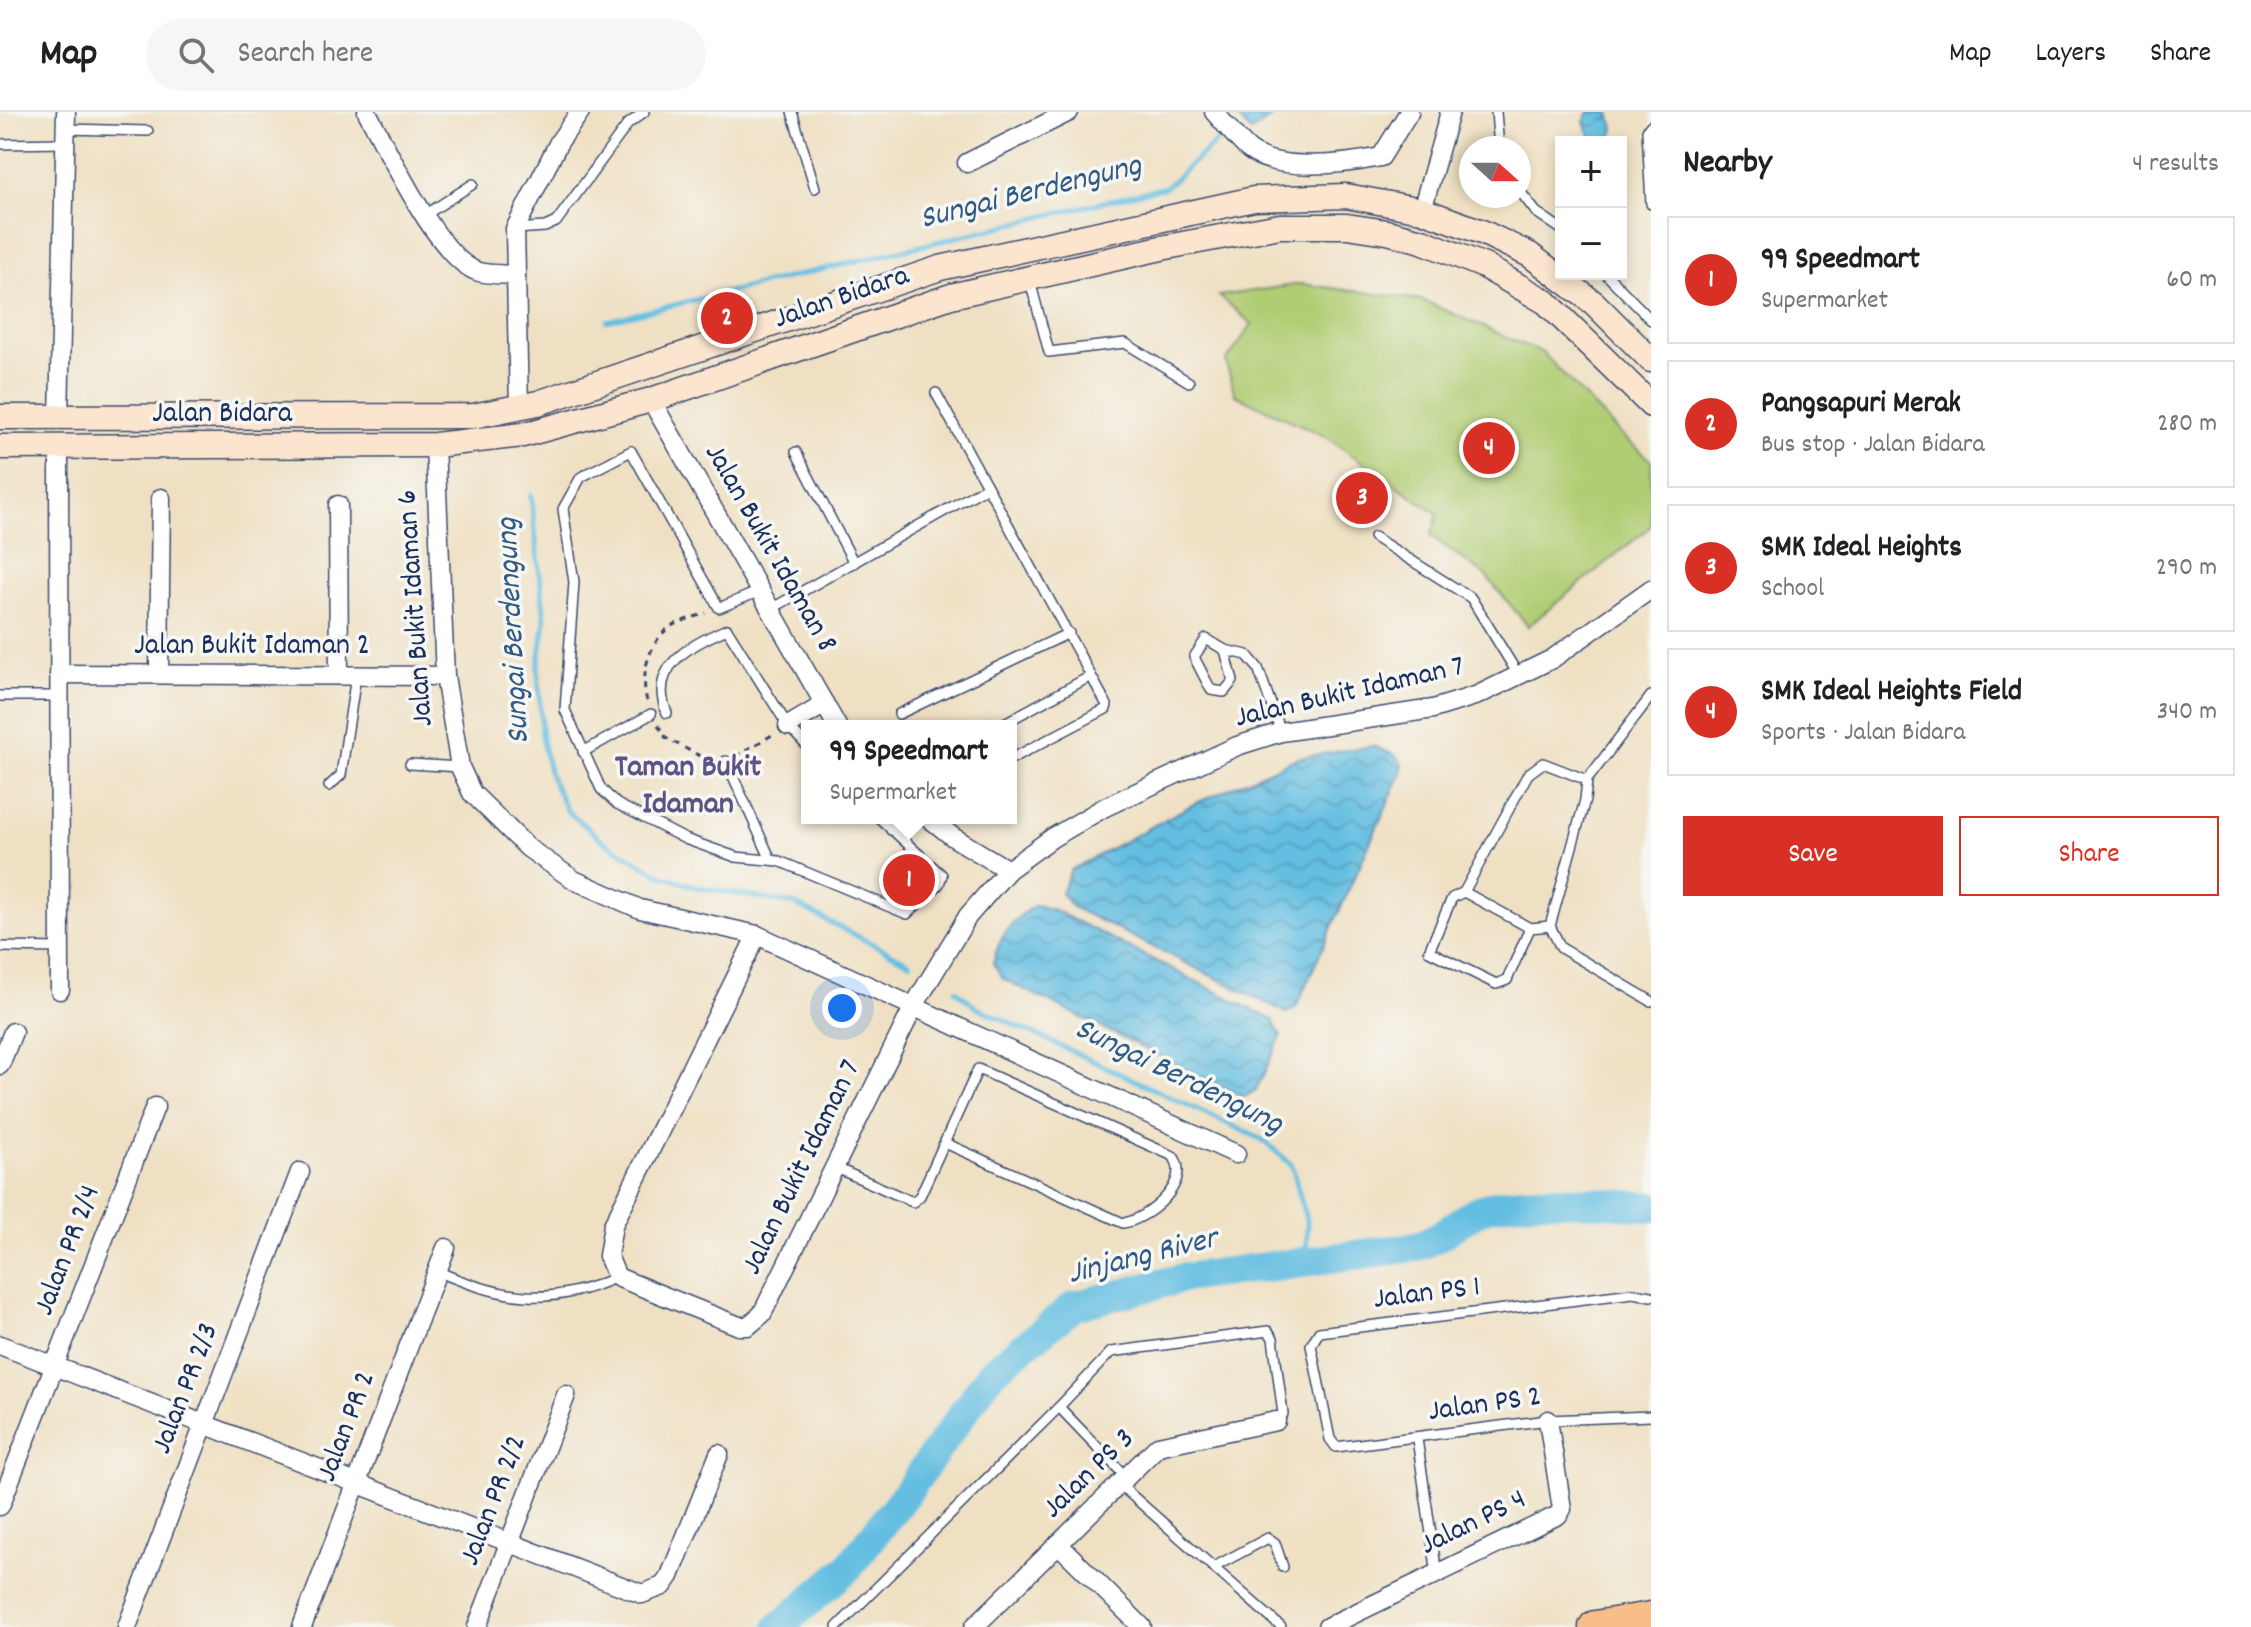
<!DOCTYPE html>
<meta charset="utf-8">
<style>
body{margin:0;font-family:Dekko,sans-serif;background:#f6f6f6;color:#202124}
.controls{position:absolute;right:24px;top:24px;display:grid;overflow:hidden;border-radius:0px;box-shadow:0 4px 12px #0003}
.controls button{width:72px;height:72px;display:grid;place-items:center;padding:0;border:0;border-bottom:2px solid #e0e0e0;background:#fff;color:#202124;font:40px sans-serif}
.compass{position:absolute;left:1459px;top:24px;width:72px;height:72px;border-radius:50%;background:#fff;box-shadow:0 4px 12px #0003;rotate:111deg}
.you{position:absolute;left:842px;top:896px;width:28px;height:28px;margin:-20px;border:6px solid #fff;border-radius:50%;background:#1a73e8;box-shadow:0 0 0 12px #1a73e833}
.badge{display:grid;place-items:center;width:52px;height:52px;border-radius:50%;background:#d93025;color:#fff;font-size:26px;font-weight:700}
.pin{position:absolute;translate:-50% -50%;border:4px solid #fff;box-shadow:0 2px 8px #0006}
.popup{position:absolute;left:801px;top:608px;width:216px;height:104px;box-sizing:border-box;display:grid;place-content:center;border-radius:0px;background:#fff;filter:drop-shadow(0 2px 6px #0005);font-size:26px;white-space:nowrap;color:#757577}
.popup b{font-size:30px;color:#202124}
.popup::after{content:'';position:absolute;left:50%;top:100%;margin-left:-16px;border:16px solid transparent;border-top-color:#fff}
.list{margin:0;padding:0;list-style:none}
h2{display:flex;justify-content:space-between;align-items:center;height:104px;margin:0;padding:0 32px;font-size:34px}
h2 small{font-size:26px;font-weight:400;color:#757577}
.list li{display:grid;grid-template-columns:52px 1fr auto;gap:24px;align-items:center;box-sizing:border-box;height:128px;margin:0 16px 16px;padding:0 16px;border:2px solid #e0e0e0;border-radius:0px}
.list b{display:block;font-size:30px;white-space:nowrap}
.list p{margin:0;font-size:26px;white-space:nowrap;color:#757577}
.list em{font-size:26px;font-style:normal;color:#757577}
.actions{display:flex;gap:16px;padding:24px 32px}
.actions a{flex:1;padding:18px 0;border:2px solid #d93025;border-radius:0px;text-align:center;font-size:28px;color:#d93025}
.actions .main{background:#d93025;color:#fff}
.icon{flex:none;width:44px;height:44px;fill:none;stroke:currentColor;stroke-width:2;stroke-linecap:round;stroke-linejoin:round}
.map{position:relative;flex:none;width:1651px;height:1515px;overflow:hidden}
header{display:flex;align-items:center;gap:48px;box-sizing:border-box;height:112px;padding:0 40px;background:#fff;border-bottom:2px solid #e0e0e0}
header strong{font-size:38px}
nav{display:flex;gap:44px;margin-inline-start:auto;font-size:28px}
.search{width:560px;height:72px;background:#f6f6f6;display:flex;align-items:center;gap:20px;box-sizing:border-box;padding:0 28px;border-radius:44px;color:#757577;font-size:30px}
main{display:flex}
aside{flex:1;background:#fff}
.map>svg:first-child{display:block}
</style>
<header>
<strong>Map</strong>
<div class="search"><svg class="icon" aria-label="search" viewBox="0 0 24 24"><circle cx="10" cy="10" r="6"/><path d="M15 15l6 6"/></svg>Search here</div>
<nav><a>Map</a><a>Layers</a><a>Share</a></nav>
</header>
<main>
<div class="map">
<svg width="1651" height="1515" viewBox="0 0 1651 1515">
<defs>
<pattern id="water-waves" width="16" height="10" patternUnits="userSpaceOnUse" patternTransform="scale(2)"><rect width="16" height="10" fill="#63bee1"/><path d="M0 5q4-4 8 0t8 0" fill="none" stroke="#519bba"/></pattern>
</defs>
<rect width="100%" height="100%" fill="#f6f6f2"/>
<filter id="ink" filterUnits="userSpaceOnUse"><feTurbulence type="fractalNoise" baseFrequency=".0125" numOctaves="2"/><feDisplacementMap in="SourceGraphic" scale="16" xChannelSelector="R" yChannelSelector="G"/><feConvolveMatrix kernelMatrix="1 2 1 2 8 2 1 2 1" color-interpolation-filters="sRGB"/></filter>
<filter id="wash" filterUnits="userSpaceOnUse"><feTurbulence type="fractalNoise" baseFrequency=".006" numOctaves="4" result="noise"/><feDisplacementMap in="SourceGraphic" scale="32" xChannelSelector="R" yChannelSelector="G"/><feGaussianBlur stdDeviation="1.8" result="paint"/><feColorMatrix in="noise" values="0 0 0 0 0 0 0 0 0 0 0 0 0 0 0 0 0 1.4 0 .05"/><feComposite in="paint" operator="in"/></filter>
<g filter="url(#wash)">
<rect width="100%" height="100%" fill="#efe0c3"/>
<polygon fill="#b1cd73" stroke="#667e68" stroke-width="2" points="1301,172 1422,188 1543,241 1620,322 1651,348 1651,414 1528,514 1485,463 1431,424 1438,402 1323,323 1235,283 1226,250 1252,212 1219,184"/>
<g fill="url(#water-waves)" stroke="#3f76a0" stroke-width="2">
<polygon points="1232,0 1279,0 1251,20"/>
<polygon points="1589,0 1610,0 1614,17 1610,30 1594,30 1584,10"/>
<polygon points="1373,634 1395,643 1403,653 1400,664 1296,895 1287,901 1072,795 1061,781 1071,758 1192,693 1297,646"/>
<path d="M1035 793 1054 798 1273 908 1281 925 1256 978 1244 985 1003 867 993 851C1000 823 1011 808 1035 793Z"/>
</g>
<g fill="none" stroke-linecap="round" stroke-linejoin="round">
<g stroke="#63bee1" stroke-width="5">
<polyline points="607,209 1166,75 1217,29"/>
<polyline points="531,383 545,509 538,556 542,628 550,664 567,699 606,731 663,764 697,775 794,792 910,851"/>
<polyline points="956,878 976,895 1263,1028 1292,1053 1307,1112 1306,1149"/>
</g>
<path stroke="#63bee1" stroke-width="30" d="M779 1515 847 1457 910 1376 992 1260 1074 1194 1183 1166 1414 1135C1442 1127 1454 1111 1478 1099 1517 1079 1607 1092 1651 1095"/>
</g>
</g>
<g filter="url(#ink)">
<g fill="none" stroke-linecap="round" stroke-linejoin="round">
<g stroke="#3b4a6d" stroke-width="12">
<g id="lane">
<polyline points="792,0 815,76"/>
<polyline points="1496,0 1499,36"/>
<polyline points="1651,13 1647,18 1651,92"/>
<polyline points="66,17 148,19"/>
<polyline points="0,32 65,31"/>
<polyline points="1519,78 1536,100 1561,117"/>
<polyline points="425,103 473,72"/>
<polyline points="515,117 545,115 556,110 628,12 644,0"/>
<polyline points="1606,162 1651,208"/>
<polyline points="1030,169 1049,240 1125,231 1189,270"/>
<polyline points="936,281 1107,593 1106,597 1011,647"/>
<polyline points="796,340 854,451"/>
<polyline points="1374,425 1471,486 1519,564"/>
<polyline points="760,479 719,496 631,339 581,365 563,397 574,470 565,598 601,677 617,692 685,727 736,745 779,749 907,802 939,772 942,763 879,706"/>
<polyline points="771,497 987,375"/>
<polyline points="1225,538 1233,569 1224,580 1211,578 1194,545 1206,527 1225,538 1247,543 1258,556 1281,620"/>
<polyline points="0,584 59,584"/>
<polyline points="1651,584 1587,668 1585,688 1550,814 1561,836 1651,889"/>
<path d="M667 601C647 554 692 532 727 517L788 614 807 634"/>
<polyline points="899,602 1069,521"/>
<polyline points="999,614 1091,564"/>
<polyline points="583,640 651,602"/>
<polyline points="726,649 771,748"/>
<polyline points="410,652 460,655"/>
<polyline points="329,674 341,663 356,564"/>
<polyline points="891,718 902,706"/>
<polyline points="1464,780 1530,816"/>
<polyline points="1550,814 1530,816 1507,868 1496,872 1429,839 1452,786 1464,780 1528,662 1543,651 1587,668"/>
<polyline points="0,835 60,836"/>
<path d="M834 1055 913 1090 920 1084 978 957 1173 1044C1193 1070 1148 1108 1123 1111L945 1031"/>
<path d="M437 1159C503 1188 550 1195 617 1165"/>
<polyline points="1651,1184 1633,1181 1319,1220 1311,1233 1330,1327 1336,1335 1548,1308 1651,1304"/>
<polyline points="1417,1327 1437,1462"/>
<polyline points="1126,1365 1059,1295 1111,1240 1268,1219 1273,1226 1283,1302 1276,1309"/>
<polyline points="1119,1372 1281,1515"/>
<polyline points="1216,1454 1268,1426 1275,1431 1283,1455"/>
<polyline points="837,1515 1059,1295"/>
</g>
</g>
<g stroke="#3b4a6d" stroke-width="21">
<g id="street">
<path d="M367 0C388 38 439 149 479 160 490 163 505 162 516 163"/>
<path d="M1214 0C1225 12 1236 26 1248 37 1276 61 1347 52 1381 45L1409 0"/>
<polyline points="967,51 1069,0"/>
<polyline points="1422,98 1450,0"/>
<polyline points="651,288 837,614"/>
<polyline points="519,295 515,117 559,30 580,0"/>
<polyline points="59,306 66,0"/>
<polyline points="435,333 445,564 460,655 472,681 528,736 574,768 640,797 757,823 1236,1042"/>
<polyline points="59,336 60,878"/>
<polyline points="338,393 339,563"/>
<polyline points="59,562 445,564"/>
<polyline points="159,562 161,386"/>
<polyline points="788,614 825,592"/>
<polyline points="929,706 953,725 1008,758"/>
<polyline points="757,823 613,1113 608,1144 617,1165 739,1214 748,1214 762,1202 915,892 968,804 1008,758 1052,726 1105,695 1237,634 1281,620 1433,597 1478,583 1552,547 1651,477"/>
<polyline points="0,953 13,920"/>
<polyline points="0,1233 642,1482 663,1474 670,1464 719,1342"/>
<polyline points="0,1394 155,995"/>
<polyline points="1058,1432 1142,1515"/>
<polyline points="127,1515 300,1060"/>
<polyline points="302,1515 446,1136"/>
<polyline points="477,1515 566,1283"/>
<polyline points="974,1515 1158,1334 1276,1309"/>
<polyline points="1327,1515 1558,1403 1562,1397 1548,1308"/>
</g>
</g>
<g stroke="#3b4a6d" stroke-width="27">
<g id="secondary">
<polyline points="0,305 473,304 538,291 940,156 1254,87 1346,84 1422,98 1482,120 1530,143 1594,191 1651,248"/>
<polyline points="0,335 435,333 523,323 651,288 951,184 1161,136 1280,114 1347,114 1387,120 1422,129 1484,154 1546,190 1651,293"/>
</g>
</g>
<g stroke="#3b4a6d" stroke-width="35">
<polyline id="highway" points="1595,1515 1651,1506"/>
</g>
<g stroke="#3b4a6d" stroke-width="3" stroke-dasharray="6 6" stroke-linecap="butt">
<path d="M647 589C640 564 648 531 670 515 680 509 695 505 706 501"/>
<polyline points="658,613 666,626 713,651"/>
<polyline points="735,644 774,622"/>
</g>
<use href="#lane" stroke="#fff" stroke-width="9"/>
<use href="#street" stroke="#fff" stroke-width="18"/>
<use href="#secondary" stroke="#fce5cf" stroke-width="24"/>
<use href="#highway" stroke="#f7be88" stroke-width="32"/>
</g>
</g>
<g text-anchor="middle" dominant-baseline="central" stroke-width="7" stroke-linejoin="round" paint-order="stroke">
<g font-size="30" fill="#1b2f5e" stroke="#f6f6f2">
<text transform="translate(842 187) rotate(-19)">Jalan Bidara</text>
<text x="222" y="303">Jalan Bidara</text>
<text transform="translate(769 437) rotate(60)">Jalan Bukit Idaman 8</text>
<text transform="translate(417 496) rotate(-94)">Jalan Bukit Idaman 6</text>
<text x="252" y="535">Jalan Bukit Idaman 2</text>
<text transform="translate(1350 582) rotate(-13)">Jalan Bukit Idaman 7</text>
<text transform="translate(803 1056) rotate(-64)">Jalan Bukit Idaman 7</text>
<text transform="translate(69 1139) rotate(-69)">Jalan PR 2/4</text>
<text transform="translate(1427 1183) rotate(-7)">Jalan PS 1</text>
<text transform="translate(187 1277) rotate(-69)">Jalan PR 2/3</text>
<text transform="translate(1485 1294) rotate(-8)">Jalan PS 2</text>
<text transform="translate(348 1315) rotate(-69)">Jalan PR 2</text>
<text transform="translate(1090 1363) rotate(-44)">Jalan PS 3</text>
<text transform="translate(495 1389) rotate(-69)">Jalan PR 2/2</text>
<text transform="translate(1474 1412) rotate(-26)">Jalan PS 4</text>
</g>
<g font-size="32" font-style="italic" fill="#315a85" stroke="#f6f6f2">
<text transform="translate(1031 82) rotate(-14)">Sungai Berdengung</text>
<text transform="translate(515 519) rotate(-93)">Sungai Berdengung</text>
<text transform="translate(1178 966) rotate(26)">Sungai Berdengung</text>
<text transform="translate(1143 1146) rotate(-14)">Jinjang River</text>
</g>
<g font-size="32" font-weight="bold" fill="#5e5385" stroke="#f6f6f2">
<text x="688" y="657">Taman Bukit<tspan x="688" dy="37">Idaman</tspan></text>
</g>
</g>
</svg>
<div class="controls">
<button>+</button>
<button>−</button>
</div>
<svg class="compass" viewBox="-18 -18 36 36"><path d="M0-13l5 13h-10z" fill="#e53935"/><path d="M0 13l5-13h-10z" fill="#757577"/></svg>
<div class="you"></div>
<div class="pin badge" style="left:909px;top:768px">1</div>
<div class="popup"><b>99 Speedmart</b>Supermarket</div>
<div class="pin badge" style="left:727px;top:206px">2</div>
<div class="pin badge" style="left:1362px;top:386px">3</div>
<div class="pin badge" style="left:1489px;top:336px">4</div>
</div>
<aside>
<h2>Nearby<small>4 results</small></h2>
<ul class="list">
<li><span class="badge">1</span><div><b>99 Speedmart</b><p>Supermarket</p></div><em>60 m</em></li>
<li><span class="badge">2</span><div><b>Pangsapuri Merak</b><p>Bus stop · Jalan Bidara</p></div><em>280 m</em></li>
<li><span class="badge">3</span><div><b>SMK Ideal Heights</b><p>School</p></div><em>290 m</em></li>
<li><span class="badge">4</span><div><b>SMK Ideal Heights Field</b><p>Sports · Jalan Bidara</p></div><em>340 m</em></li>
</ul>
<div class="actions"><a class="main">Save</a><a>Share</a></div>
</aside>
</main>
